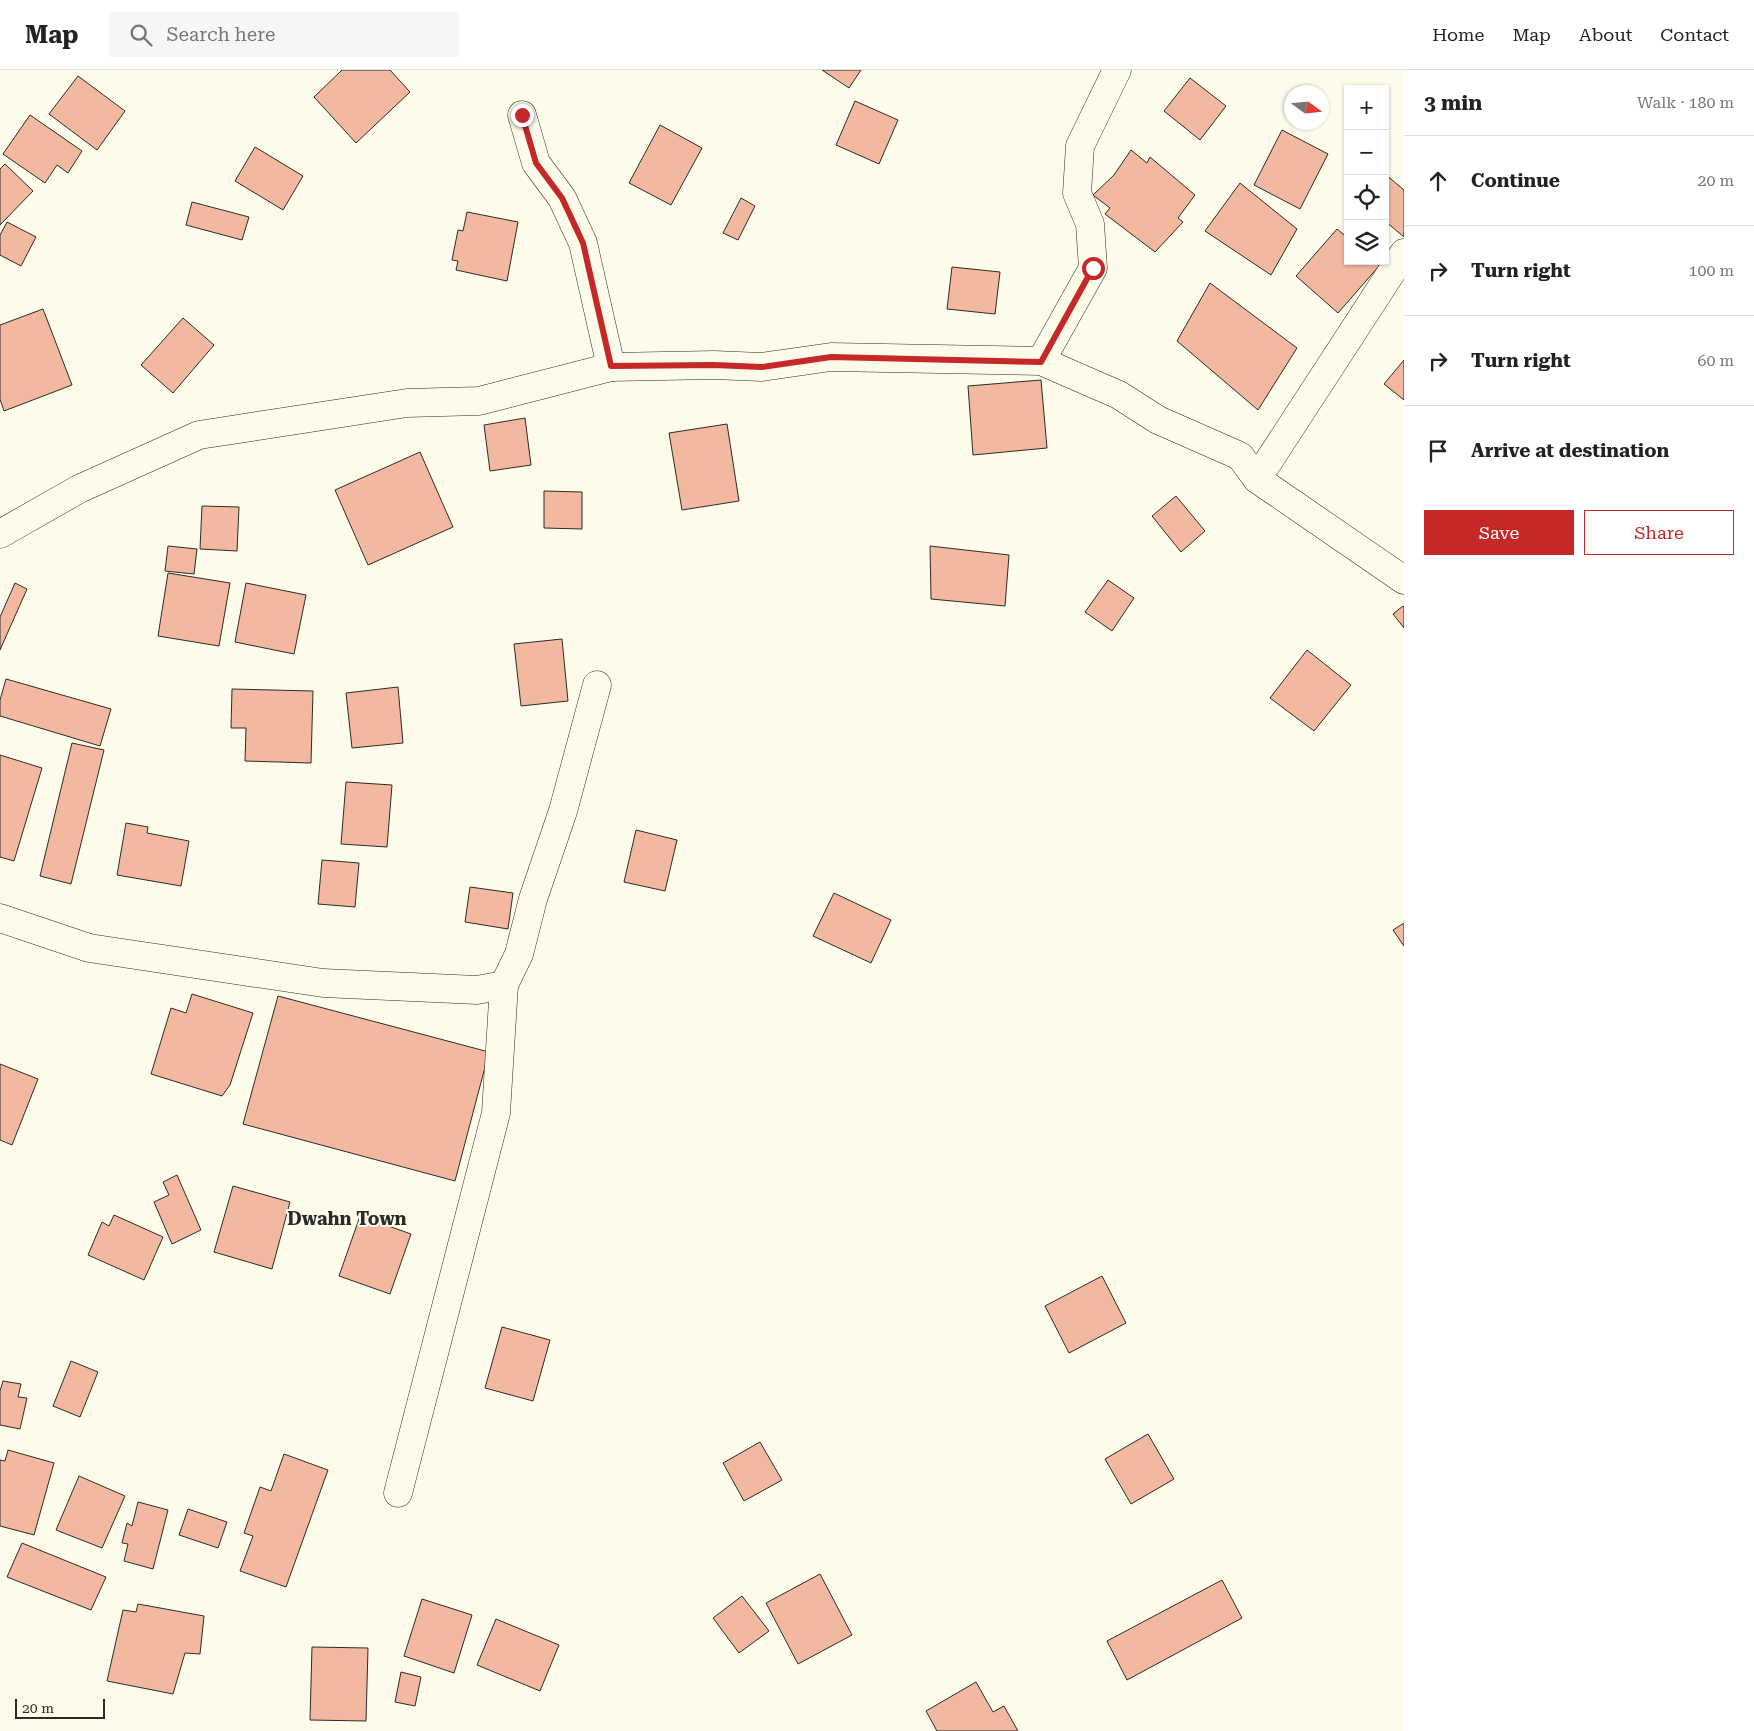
<!DOCTYPE html>
<meta charset="utf-8">
<style>
body{margin:0;font-family:"Roboto Serif",serif;background:#f6f6f6;color:#222}
.controls{position:absolute;right:15px;top:15px;display:grid;overflow:hidden;border-radius:0px;box-shadow:0 1px 4px #0004}
.controls button{width:45px;height:45px;display:grid;place-items:center;padding:0;border:0;border-bottom:1px solid #e0e0e0;background:#fff;color:#222;font:25px sans-serif}
.compass{position:absolute;left:1284px;top:15px;width:45px;height:45px;border-radius:50%;background:#fff;box-shadow:0 1px 4px #0004;rotate:105deg}
.scale{position:absolute;left:15px;bottom:12px;width:90px;box-sizing:border-box;padding-left:5px;border:2px solid #2b2b2b;border-top:0;font-size:14px;line-height:18px;white-space:nowrap;color:#2b2b2b;-webkit-text-stroke:4px #fdfbea;paint-order:stroke}
.stop{position:absolute;width:15px;height:15px;margin:-11px;border:4px solid #c62828;border-radius:50%;background:#fff}
.stop.end{background:#c62828;border-color:#fff;box-shadow:0 1px 5px #0008}
.list{margin:0;padding:0;list-style:none}
h2{display:flex;justify-content:space-between;align-items:center;height:65px;margin:0;padding:0 20px;font-size:21px}
h2 small{font-size:16px;font-weight:400;color:#767676}
.list li{display:grid;grid-template-columns:32px 1fr auto;gap:15px;align-items:center;box-sizing:border-box;height:90px;padding:0 20px;border-top:1px solid #e0e0e0}
.list b{display:block;font-size:19px;white-space:nowrap}
.list em{font-size:16px;font-style:normal;color:#767676}
.actions{display:flex;gap:10px;padding:15px 20px}
.actions a{flex:1;padding:11px 0;border:1px solid #c62828;border-radius:0px;text-align:center;font-size:18px;color:#c62828}
.actions .main{background:#c62828;color:#fff}
.icon{flex:none;width:28px;height:28px;fill:none;stroke:currentColor;stroke-width:2;stroke-linecap:round;stroke-linejoin:round}
.map{position:relative;flex:none;width:1404px;height:1661px;overflow:hidden}
header{display:flex;align-items:center;gap:30px;box-sizing:border-box;height:70px;padding:0 25px;background:#fff;border-bottom:1px solid #e0e0e0}
header strong{font-size:24px}
nav{display:flex;gap:28px;margin-inline-start:auto;font-size:18px}
.search{width:350px;height:45px;background:#f6f6f6;display:flex;align-items:center;gap:12px;box-sizing:border-box;padding:0 18px;border-radius:0px;color:#767676;font-size:19px}
main{display:flex}
aside{flex:1;background:#fff}
.map>svg:first-child{display:block}
</style>
<header>
<strong>Map</strong>
<div class="search"><svg class="icon" aria-label="search" viewBox="0 0 24 24"><circle cx="10" cy="10" r="6"/><path d="M15 15l6 6"/></svg>Search here</div>
<nav><a>Home</a><a>Map</a><a>About</a><a>Contact</a></nav>
</header>
<main>
<div class="map">
<svg width="1404" height="1661" viewBox="0 0 1404 1661">
<rect width="100%" height="100%" fill="#fdfbea"/>
<g fill="#f2b8a0" stroke="#2b2b2b">
<polygon points="342,0 390,0 410,22 356,73 314,27"/>
<polygon points="822,0 861,0 849,18"/>
<polygon points="78,6 125,41 97,80 49,44"/>
<polygon points="1190,8 1226,36 1200,70 1164,41"/>
<polygon points="855,31 898,50 879,94 836,75"/>
<polygon points="30,45 82,81 68,103 57,95 45,113 3,84"/>
<polygon points="660,55 702,78 671,135 629,113"/>
<polygon points="1282,60 1328,84 1300,139 1254,115"/>
<polygon points="255,77 303,106 283,140 235,111"/>
<polygon points="1131,80 1147,93 1150,87 1195,125 1178,148 1183,152 1155,182 1105,144 1110,138 1093,125 1114,105"/>
<polygon points="5,94 33,121 0,155 0,99"/>
<polygon points="1385,104 1404,120 1404,167 1385,151"/>
<polygon points="1240,113 1297,159 1271,205 1205,161"/>
<polygon points="741,128 755,136 738,170 723,163"/>
<polygon points="192,132 249,147 242,170 186,155"/>
<polygon points="467,142 518,152 507,211 456,200 458,191 452,190 458,160 463,161"/>
<polygon points="7,152 36,167 21,196 0,185 0,165"/>
<polygon points="1337,159 1348,168 1348,191 1374,191 1379,196 1338,243 1296,206"/>
<polygon points="952,197 1000,202 995,244 947,239"/>
<polygon points="1210,213 1297,278 1258,340 1177,271"/>
<polygon points="43,239 72,315 4,341 0,329 0,255"/>
<polygon points="183,248 214,275 173,323 141,295"/>
<polygon points="1404,290 1404,330 1384,314"/>
<polygon points="1041,310 1047,378 973,385 968,316"/>
<polygon points="525,348 531,395 490,401 484,355"/>
<polygon points="727,354 739,431 682,440 669,363"/>
<polygon points="420,382 453,457 368,495 335,420"/>
<polygon points="544,421 582,422 582,459 544,458"/>
<polygon points="1176,426 1205,461 1181,482 1152,446"/>
<polygon points="202,436 239,437 237,481 200,479"/>
<polygon points="168,476 197,479 194,504 165,501"/>
<polygon points="930,476 1009,485 1005,536 931,529"/>
<polygon points="168,503 230,513 219,576 158,566"/>
<polygon points="1108,510 1134,528 1112,561 1085,542"/>
<polygon points="15,513 27,519 0,580 0,547"/>
<polygon points="246,513 306,525 294,584 235,572"/>
<polygon points="1403,536 1404,537 1404,558 1393,544"/>
<polygon points="562,569 568,631 521,636 514,574"/>
<polygon points="1307,580 1351,615 1314,661 1270,628"/>
<polygon points="6,609 111,639 100,676 0,646 0,630"/>
<polygon points="398,617 403,673 352,678 346,623"/>
<polygon points="232,619 313,621 311,693 245,691 246,658 231,658"/>
<polygon points="72,673 104,680 71,814 40,806"/>
<polygon points="0,685 42,698 14,791 0,787"/>
<polygon points="346,712 392,715 387,777 341,774"/>
<polygon points="126,753 148,757 147,763 189,771 181,816 117,805"/>
<polygon points="636,760 677,770 665,821 624,812"/>
<polygon points="322,790 359,793 355,837 318,834"/>
<polygon points="470,817 513,823 508,859 465,852"/>
<polygon points="834,823 891,850 871,893 813,866"/>
<polygon points="1404,853 1404,876 1393,860"/>
<polygon points="192,924 253,943 230,1015 222,1026 151,1004 171,938 186,943"/>
<polygon points="278,926 489,982 455,1111 243,1054"/>
<polygon points="0,994 38,1009 12,1075 0,1070"/>
<polygon points="177,1105 201,1160 172,1174 154,1132 169,1125 163,1112"/>
<polygon points="233,1116 290,1132 272,1199 214,1182"/>
<polygon points="114,1145 163,1167 144,1210 88,1185 102,1152 109,1156"/>
<polygon points="360,1146 411,1164 390,1224 339,1206"/>
<polygon points="1102,1206 1126,1253 1069,1283 1045,1236"/>
<polygon points="502,1257 550,1270 533,1331 485,1318"/>
<polygon points="71,1291 98,1302 80,1347 53,1336"/>
<polygon points="3,1311 21,1314 18,1327 27,1328 20,1359 0,1355 0,1321"/>
<polygon points="1148,1364 1174,1409 1131,1434 1105,1389"/>
<polygon points="760,1372 782,1410 744,1431 723,1393"/>
<polygon points="8,1380 54,1393 34,1465 0,1456 0,1390 5,1391"/>
<polygon points="284,1384 328,1400 286,1517 240,1501 253,1466 244,1463 260,1417 271,1421"/>
<polygon points="79,1406 125,1426 102,1478 56,1460"/>
<polygon points="138,1432 168,1440 153,1499 124,1491 128,1474 122,1473 127,1453 132,1456"/>
<polygon points="188,1439 227,1452 218,1478 179,1465"/>
<polygon points="22,1473 106,1507 91,1540 7,1507"/>
<polygon points="820,1504 852,1565 798,1594 766,1533"/>
<polygon points="1222,1510 1242,1548 1127,1610 1107,1571"/>
<polygon points="742,1526 769,1561 739,1583 713,1548"/>
<polygon points="422,1529 472,1545 454,1603 404,1586"/>
<polygon points="138,1534 204,1546 200,1584 185,1583 173,1624 107,1611 123,1540 136,1542"/>
<polygon points="496,1549 559,1575 540,1621 477,1595"/>
<polygon points="312,1577 368,1578 366,1651 310,1650"/>
<polygon points="401,1602 421,1607 415,1636 395,1632"/>
<polygon points="976,1612 993,1642 1004,1636 1018,1661 937,1661 926,1641"/>
</g>
<g fill="none" stroke-linecap="round" stroke-linejoin="round">
<g stroke="#2b2b2b" stroke-width="29">
<g id="street">
<polyline points="522,45 536,93 562,128 583,173 611,297"/>
<polyline points="1041,291 1093,198 1090,154 1077,123 1080,76 1117,0"/>
<polyline points="1257,409 1404,510"/>
<polyline points="0,464 79,419 199,365 407,333 479,331 611,297 714,295 762,297 831,287 1041,291 1119,325 1158,350 1240,386 1257,409 1404,183"/>
<polyline points="0,848 89,878 323,913 477,920 504,915 519,884 533,829 563,741 597,615"/>
<polyline points="398,1423 496,1043 504,915"/>
</g>
</g>
<use href="#street" stroke="#fdfbea" stroke-width="28"/>
</g>
<g fill="none" stroke-linecap="round" stroke-linejoin="round">
<polyline stroke="#c62828" stroke-width="6" points="522,45 536,93 562,128 583,173 611,296 714,295 762,297 831,287 1041,292 1093,198"/>
</g>
<g text-anchor="middle" dominant-baseline="central" stroke-width="4" stroke-linejoin="round" paint-order="stroke">
<g font-size="18" font-weight="bold" fill="#2b2b2b" stroke="#fdfbea">
<text x="347" y="1148">Dwahn Town</text>
</g>
</g>
</svg>
<div class="controls">
<button>+</button>
<button>−</button>
<button><svg class="icon" aria-label="locate" viewBox="0 0 24 24"><circle cx="12" cy="12" r="6"/><path d="M12 2v4M12 18v4M2 12h4M18 12h4"/></svg></button>
<button><svg class="icon" aria-label="layers" viewBox="0 0 24 24"><path d="M12 4l9 5-9 5-9-5zM3 14l9 5 9-5"/></svg></button>
</div>
<svg class="compass" viewBox="-18 -18 36 36"><path d="M0-13l5 13h-10z" fill="#e53935"/><path d="M0 13l5-13h-10z" fill="#767676"/></svg>
<div class="scale">20 m</div>
<div class="stop" style="left:1093px;top:198px"></div>
<div class="stop end" style="left:522px;top:45px"></div>
</div>
<aside>
<h2>3 min<small>Walk · 180 m</small></h2>
<ul class="list">
<li><svg class="icon" aria-label="ahead" viewBox="0 0 24 24"><path d="M12 20V5M6 11l6-6 6 6"/></svg><div><b>Continue</b></div><em>20 m</em></li>
<li><svg class="icon" aria-label="right" viewBox="0 0 24 24"><path d="M7 20v-9h11M14 6l5 5-5 5"/></svg><div><b>Turn right</b></div><em>100 m</em></li>
<li><svg class="icon" aria-label="right" viewBox="0 0 24 24"><path d="M7 20v-9h11M14 6l5 5-5 5"/></svg><div><b>Turn right</b></div><em>60 m</em></li>
<li><svg class="icon" aria-label="arrive" viewBox="0 0 24 24"><path d="M6 21V4h12l-3 4 3 4H6"/></svg><div><b>Arrive at destination</b></div></li>
</ul>
<div class="actions"><a class="main">Save</a><a>Share</a></div>
</aside>
</main>
